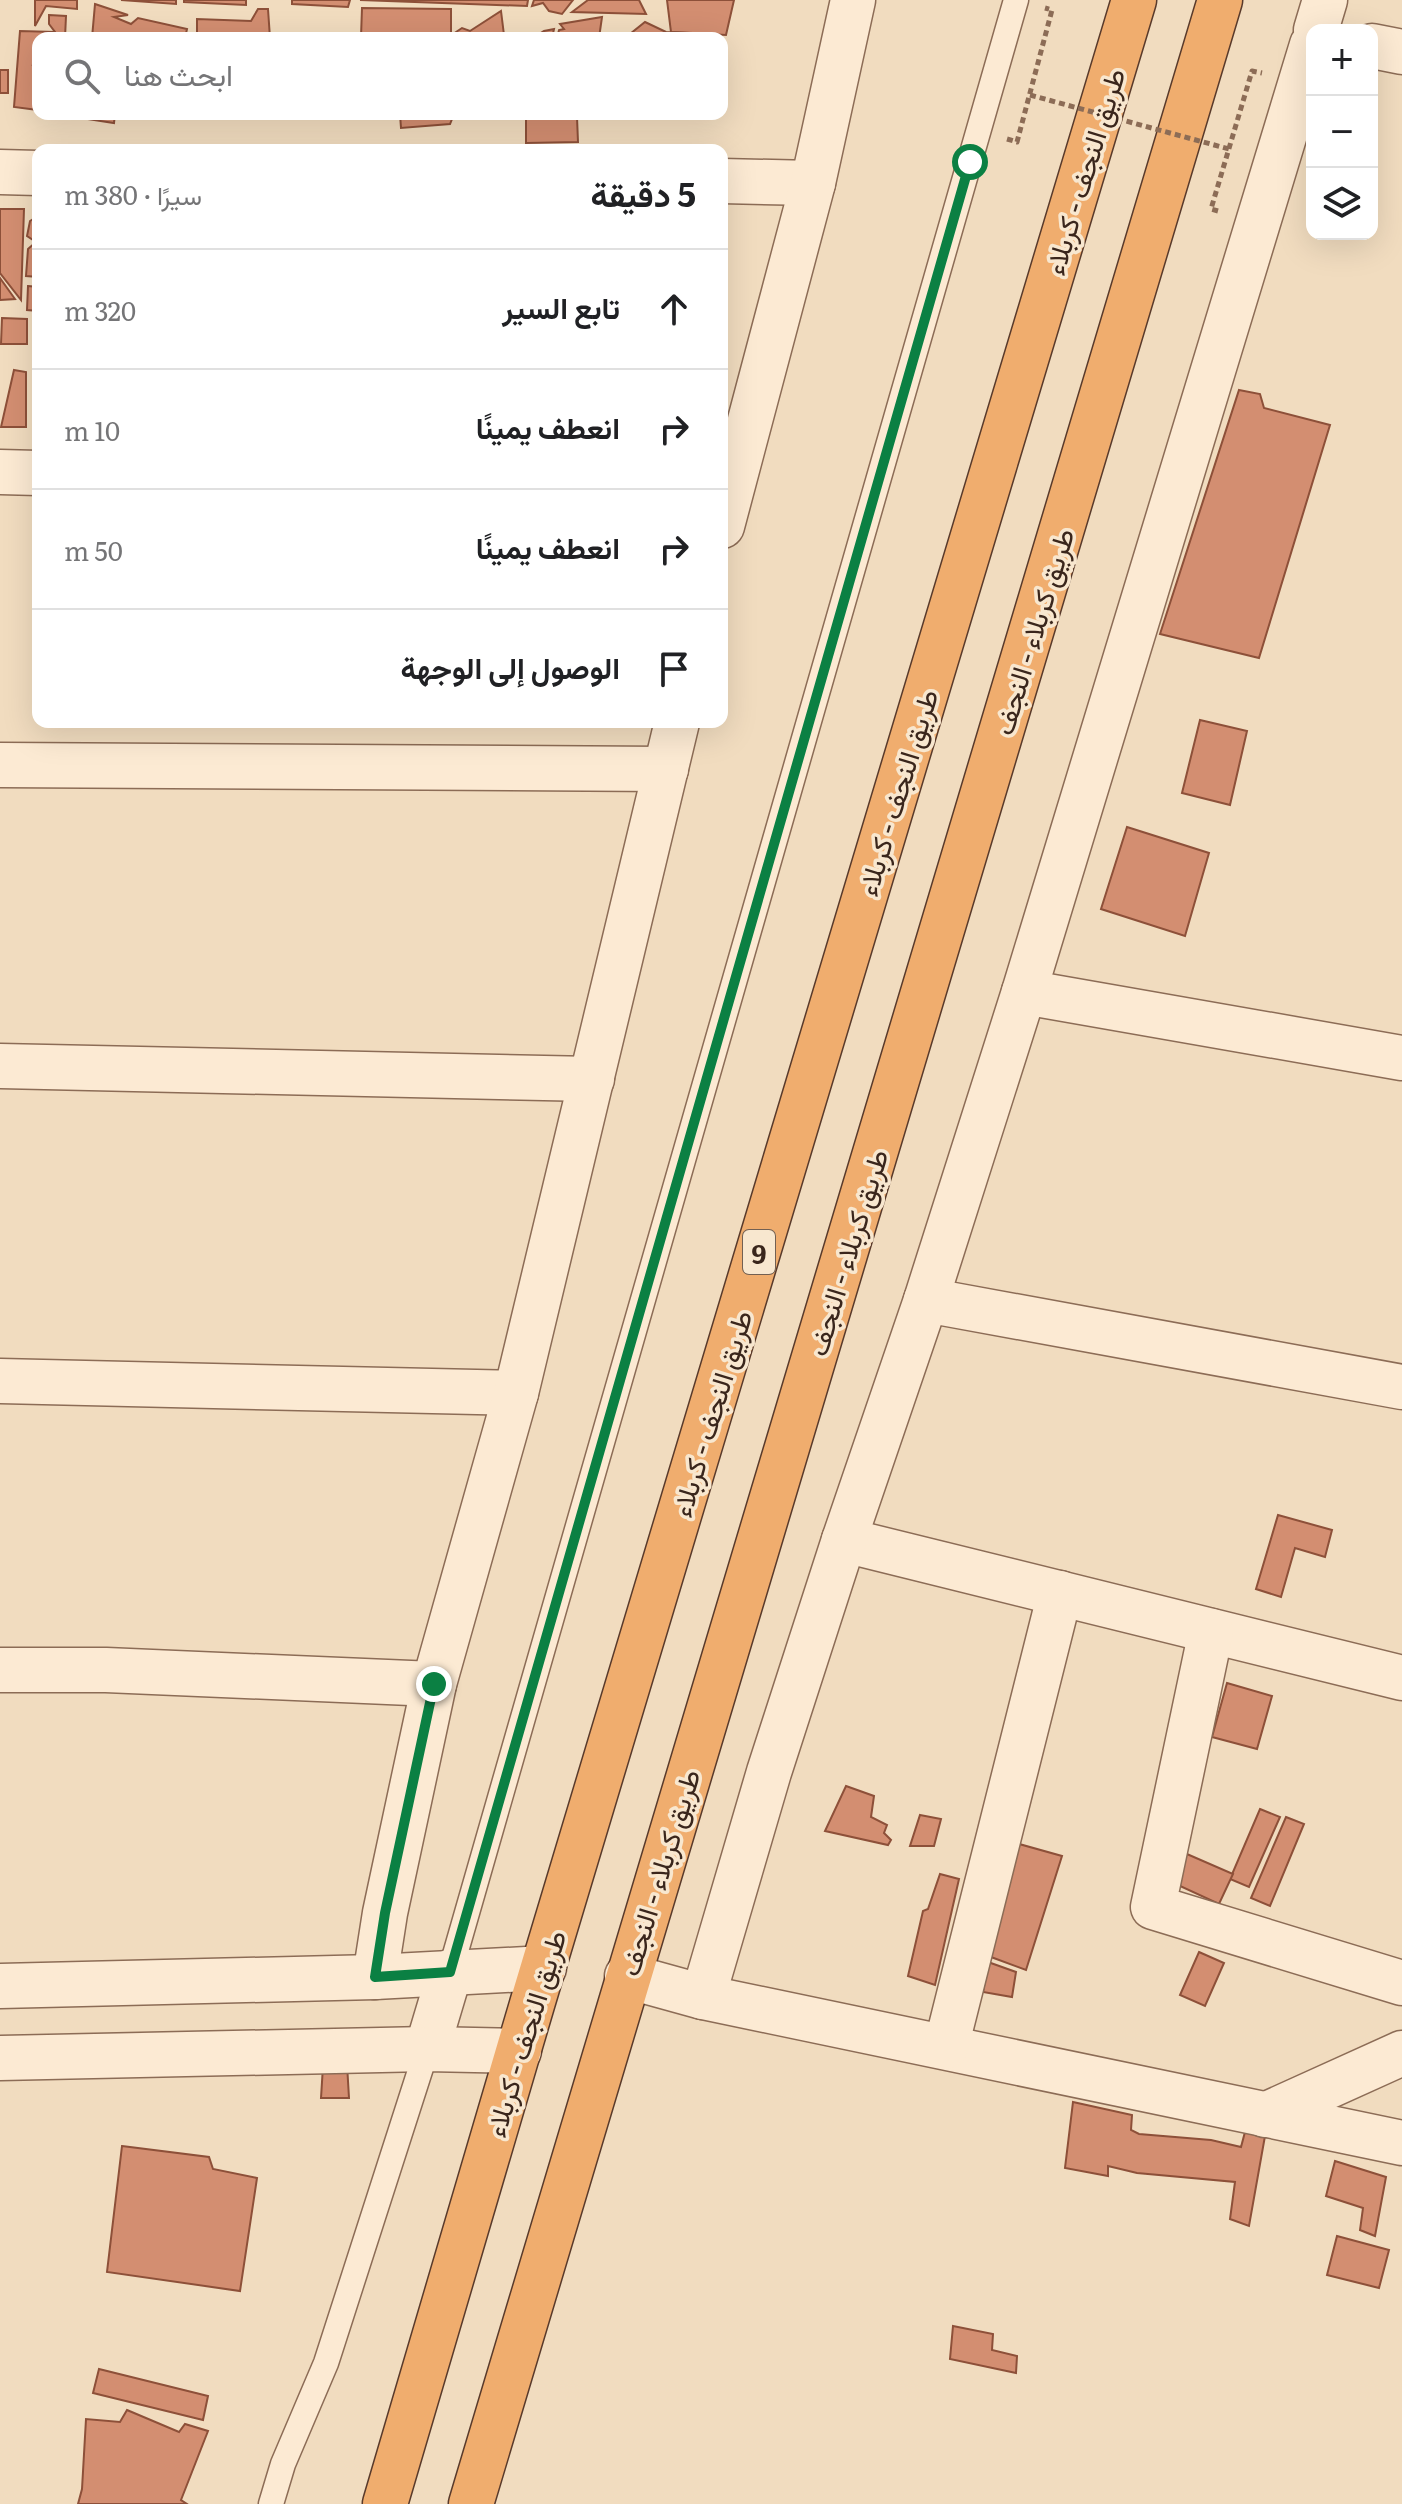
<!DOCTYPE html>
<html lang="ar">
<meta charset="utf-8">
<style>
body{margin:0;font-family:Literata,Vazirmatn,serif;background:#f6f6f6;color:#202124;direction:rtl}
.controls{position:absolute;right:24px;top:24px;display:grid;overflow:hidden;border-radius:16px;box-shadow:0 8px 32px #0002}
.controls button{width:72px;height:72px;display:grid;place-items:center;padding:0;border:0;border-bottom:2px solid #e0e0e0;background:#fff;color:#202124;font:40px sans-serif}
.stop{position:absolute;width:24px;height:24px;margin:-18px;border:6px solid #0b8043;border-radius:50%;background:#fff}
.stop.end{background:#0b8043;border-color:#fff;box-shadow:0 2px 8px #0008}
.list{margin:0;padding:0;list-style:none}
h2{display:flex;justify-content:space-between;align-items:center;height:104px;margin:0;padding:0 32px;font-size:34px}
h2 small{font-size:26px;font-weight:400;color:#757577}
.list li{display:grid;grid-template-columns:52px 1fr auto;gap:24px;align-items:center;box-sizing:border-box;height:120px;padding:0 32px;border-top:2px solid #e0e0e0}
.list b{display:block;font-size:30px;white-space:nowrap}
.list em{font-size:26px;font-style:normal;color:#757577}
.icon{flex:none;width:44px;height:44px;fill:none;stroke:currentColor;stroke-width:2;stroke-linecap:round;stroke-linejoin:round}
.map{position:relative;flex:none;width:1402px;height:2504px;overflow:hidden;direction:ltr}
.search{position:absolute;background:#fff;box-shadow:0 8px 32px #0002;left:32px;top:32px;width:696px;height:88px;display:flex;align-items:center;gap:20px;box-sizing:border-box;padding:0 28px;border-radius:16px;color:#757577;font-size:30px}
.panel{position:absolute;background:#fff;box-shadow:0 8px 32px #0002;left:32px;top:144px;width:696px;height:584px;border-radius:16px;direction:rtl}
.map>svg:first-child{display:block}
</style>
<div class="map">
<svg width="1402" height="2504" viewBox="0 0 1402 2504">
<rect width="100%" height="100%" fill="#f1dcbf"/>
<g fill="#d38e71" stroke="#8d5039" stroke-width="2">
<polygon points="35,0 77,0 77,9 46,6 35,26"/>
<polygon points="121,0 176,0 176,4"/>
<polygon points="184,0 246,0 246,5 184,2"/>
<polygon points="292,0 350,0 348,7 292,4"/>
<polygon points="360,0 528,0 527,6"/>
<polygon points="534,0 573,0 562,14 549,11 543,3 532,6"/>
<polygon points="588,0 639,0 646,14 572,12"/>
<polygon points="667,0 734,0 726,35 671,32"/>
<polygon points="95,4 128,15 114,17 131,24 138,18 187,29 185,38 92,38"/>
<polygon points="362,8 451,9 451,38 361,37"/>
<polygon points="258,9 268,9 270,38 197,38 197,19 251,21"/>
<polygon points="501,11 504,35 468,38 453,34 462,28 470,31"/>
<polygon points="49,15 66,16 65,38 38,38 38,67 33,66 38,79 38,110 14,107 20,31 55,32 49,24"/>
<polygon points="602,17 599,38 557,38 559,30 564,29 560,24"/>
<polygon points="645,22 666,32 692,33 692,38 625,38"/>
<polygon points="554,29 552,38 533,38 544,31"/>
<rect x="0" y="70" width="8" height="23"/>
<polygon points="87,114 115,114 114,123 87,119"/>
<polygon points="400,114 454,114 450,124 401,128"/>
<polygon points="577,117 578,142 526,143 526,118"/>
<polygon points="0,209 24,209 21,300 0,273"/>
<polygon points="38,216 38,277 26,276 28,249 36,242 27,236 30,221"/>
<polygon points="0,278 15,299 0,300"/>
<polygon points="28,286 38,287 38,311 27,310"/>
<polygon points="2,318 27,319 27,344 1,344"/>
<polygon points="14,370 26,372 26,427 1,427"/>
<polygon points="1239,390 1260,394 1264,408 1330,425 1259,658 1160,634"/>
<polygon points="1200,720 1247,731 1230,805 1182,793"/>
<polygon points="1127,827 1209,853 1185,936 1101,909"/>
<polygon points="1278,1515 1332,1530 1325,1557 1295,1548 1281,1597 1256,1589"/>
<polygon points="1227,1683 1272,1696 1257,1749 1212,1737"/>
<polygon points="846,1786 874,1796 871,1817 887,1825 884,1833 891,1840 888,1845 825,1831"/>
<polygon points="1260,1809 1280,1817 1249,1887 1230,1879"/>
<polygon points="920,1815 941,1819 934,1846 910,1846"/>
<polygon points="1286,1817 1304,1824 1270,1906 1251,1898"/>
<polygon points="1012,1842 1062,1856 1026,1970 991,1957"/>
<polygon points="1180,1851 1233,1874 1219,1904 1167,1880"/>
<polygon points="940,1874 959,1879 935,1985 908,1976 923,1911 928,1909"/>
<polygon points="1199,1952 1224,1963 1205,2006 1180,1995"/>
<polygon points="988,1962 1016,1972 1012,1997 983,1992"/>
<polygon points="347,2064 349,2098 321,2098 323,2066"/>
<polygon points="1073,2102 1132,2115 1131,2130 1139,2134 1211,2140 1241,2147 1245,2132 1265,2136 1249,2226 1230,2219 1235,2182 1137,2173 1108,2166 1108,2176 1065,2168"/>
<polygon points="122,2146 209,2157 213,2169 257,2178 240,2291 107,2272"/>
<polygon points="1335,2161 1386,2177 1375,2236 1360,2230 1363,2208 1326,2196"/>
<polygon points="1337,2236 1389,2250 1379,2288 1327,2275"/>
<polygon points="953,2326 993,2334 992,2350 1017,2356 1016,2373 950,2359"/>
<polygon points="99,2369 208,2396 203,2420 93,2393"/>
<polygon points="127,2410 179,2432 185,2424 208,2431 181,2500 187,2504 78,2504 82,2489 86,2419 120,2422"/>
</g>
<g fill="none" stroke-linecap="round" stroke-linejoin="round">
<g stroke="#8c6c56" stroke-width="27">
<g id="service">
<polyline points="450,1972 1016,0"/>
<polyline points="271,2504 283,2464 326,2363 427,2049"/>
</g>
</g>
<g stroke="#8c6c56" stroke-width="47">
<g id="minor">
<polyline points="1316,30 1325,0"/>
<polyline points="1372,46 1402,52"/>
<polyline points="0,172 38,173"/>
<polyline points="722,181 813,183"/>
<polyline points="0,472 38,473"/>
<polyline points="722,526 813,183 853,0"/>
<polyline points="0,765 666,769"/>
<polyline points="1024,992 1402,1058"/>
<polyline points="0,1066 592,1079"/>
<polyline points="926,1300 1402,1387"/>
<polyline points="0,1381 516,1393"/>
<polyline points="844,1540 1402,1678"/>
<polyline points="1211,1631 1153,1907 1402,1983"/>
<polyline points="0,1670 106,1670 434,1684"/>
<polyline points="627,1976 703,1997 1402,2143"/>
<polyline points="375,1977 385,1913 434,1684 516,1393 677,722"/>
<polyline points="703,1997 769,1772 844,1540 926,1300 1024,992 1312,45"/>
<polyline points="946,2047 1060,1593"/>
<polyline points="1265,2115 1402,2053"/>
</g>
</g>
<g stroke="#8c6c56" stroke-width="47">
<g id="tertiary">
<polyline points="0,1986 375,1977 544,1968"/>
<polyline points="427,2049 450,1972"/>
<polyline points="0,2058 427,2049 519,2051"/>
</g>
</g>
<g stroke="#593a2b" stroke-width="47">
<g id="trunk">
<polyline points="385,2504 533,2001 1134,0"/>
<polyline points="471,2504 1220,0"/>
</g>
</g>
<g stroke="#8c6c56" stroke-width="5" stroke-dasharray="6 4" stroke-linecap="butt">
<polyline points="1007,139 1017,142 1052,10 1045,8"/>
<polyline points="1218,211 1211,209 1252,71 1262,73"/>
</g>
<use href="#service" stroke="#fcead3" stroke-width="24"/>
<use href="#minor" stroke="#fcead3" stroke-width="44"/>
<use href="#tertiary" stroke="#fcead3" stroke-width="44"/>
<use href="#trunk" stroke="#f0ad6e" stroke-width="44"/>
<polyline stroke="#8c6c56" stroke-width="5" stroke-dasharray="6 4" stroke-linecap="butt" points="1030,95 1229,149"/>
</g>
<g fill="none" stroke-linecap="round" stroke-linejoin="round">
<polyline stroke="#0b8043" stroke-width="10" points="434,1684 385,1913 375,1977 450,1972 970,162"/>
</g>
<g text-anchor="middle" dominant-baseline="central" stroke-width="7" stroke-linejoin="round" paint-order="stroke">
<rect fill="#f8e7cf" stroke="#736052" stroke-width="2" x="743" y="1230" width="32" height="44" rx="6"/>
<g font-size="26" font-weight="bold" fill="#3a261c">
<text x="759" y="1252">9</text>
</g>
<g font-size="28" fill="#3a261c" stroke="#f8e7cf">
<text transform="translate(1083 171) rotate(-73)">طريق النجف - کربلاء</text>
<text transform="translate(1032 631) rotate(-73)">طريق کربلاء - النجف</text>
<text transform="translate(896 792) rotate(-73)">طريق النجف - کربلاء</text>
<text transform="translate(846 1252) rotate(-73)">طريق کربلاء - النجف</text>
<text transform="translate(710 1413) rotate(-73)">طريق النجف - کربلاء</text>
<text transform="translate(658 1872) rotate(-73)">طريق کربلاء - النجف</text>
<text transform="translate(524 2033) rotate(-73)">طريق النجف - کربلاء</text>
</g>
</g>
</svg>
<div class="controls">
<button>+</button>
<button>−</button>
<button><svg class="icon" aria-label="layers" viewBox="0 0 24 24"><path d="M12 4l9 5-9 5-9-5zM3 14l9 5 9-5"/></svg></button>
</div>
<div class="stop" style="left:970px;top:162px"></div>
<div class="stop end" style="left:434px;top:1684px"></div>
<div class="search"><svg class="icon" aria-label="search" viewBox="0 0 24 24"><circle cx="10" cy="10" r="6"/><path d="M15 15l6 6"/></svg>ابحث هنا</div>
<section class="panel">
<h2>5 دقيقة<small>سيرًا · 380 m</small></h2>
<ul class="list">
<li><svg class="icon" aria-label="ahead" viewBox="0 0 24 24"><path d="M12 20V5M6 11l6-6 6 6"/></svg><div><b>تابع السير</b></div><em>320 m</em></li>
<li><svg class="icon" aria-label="right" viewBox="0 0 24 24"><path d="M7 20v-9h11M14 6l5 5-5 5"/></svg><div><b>انعطف يمينًا</b></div><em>10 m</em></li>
<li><svg class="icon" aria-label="right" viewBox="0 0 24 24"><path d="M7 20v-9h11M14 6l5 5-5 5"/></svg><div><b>انعطف يمينًا</b></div><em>50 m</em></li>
<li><svg class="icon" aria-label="arrive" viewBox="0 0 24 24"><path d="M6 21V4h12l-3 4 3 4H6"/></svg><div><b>الوصول إلى الوجهة</b></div></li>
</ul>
</section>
</div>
